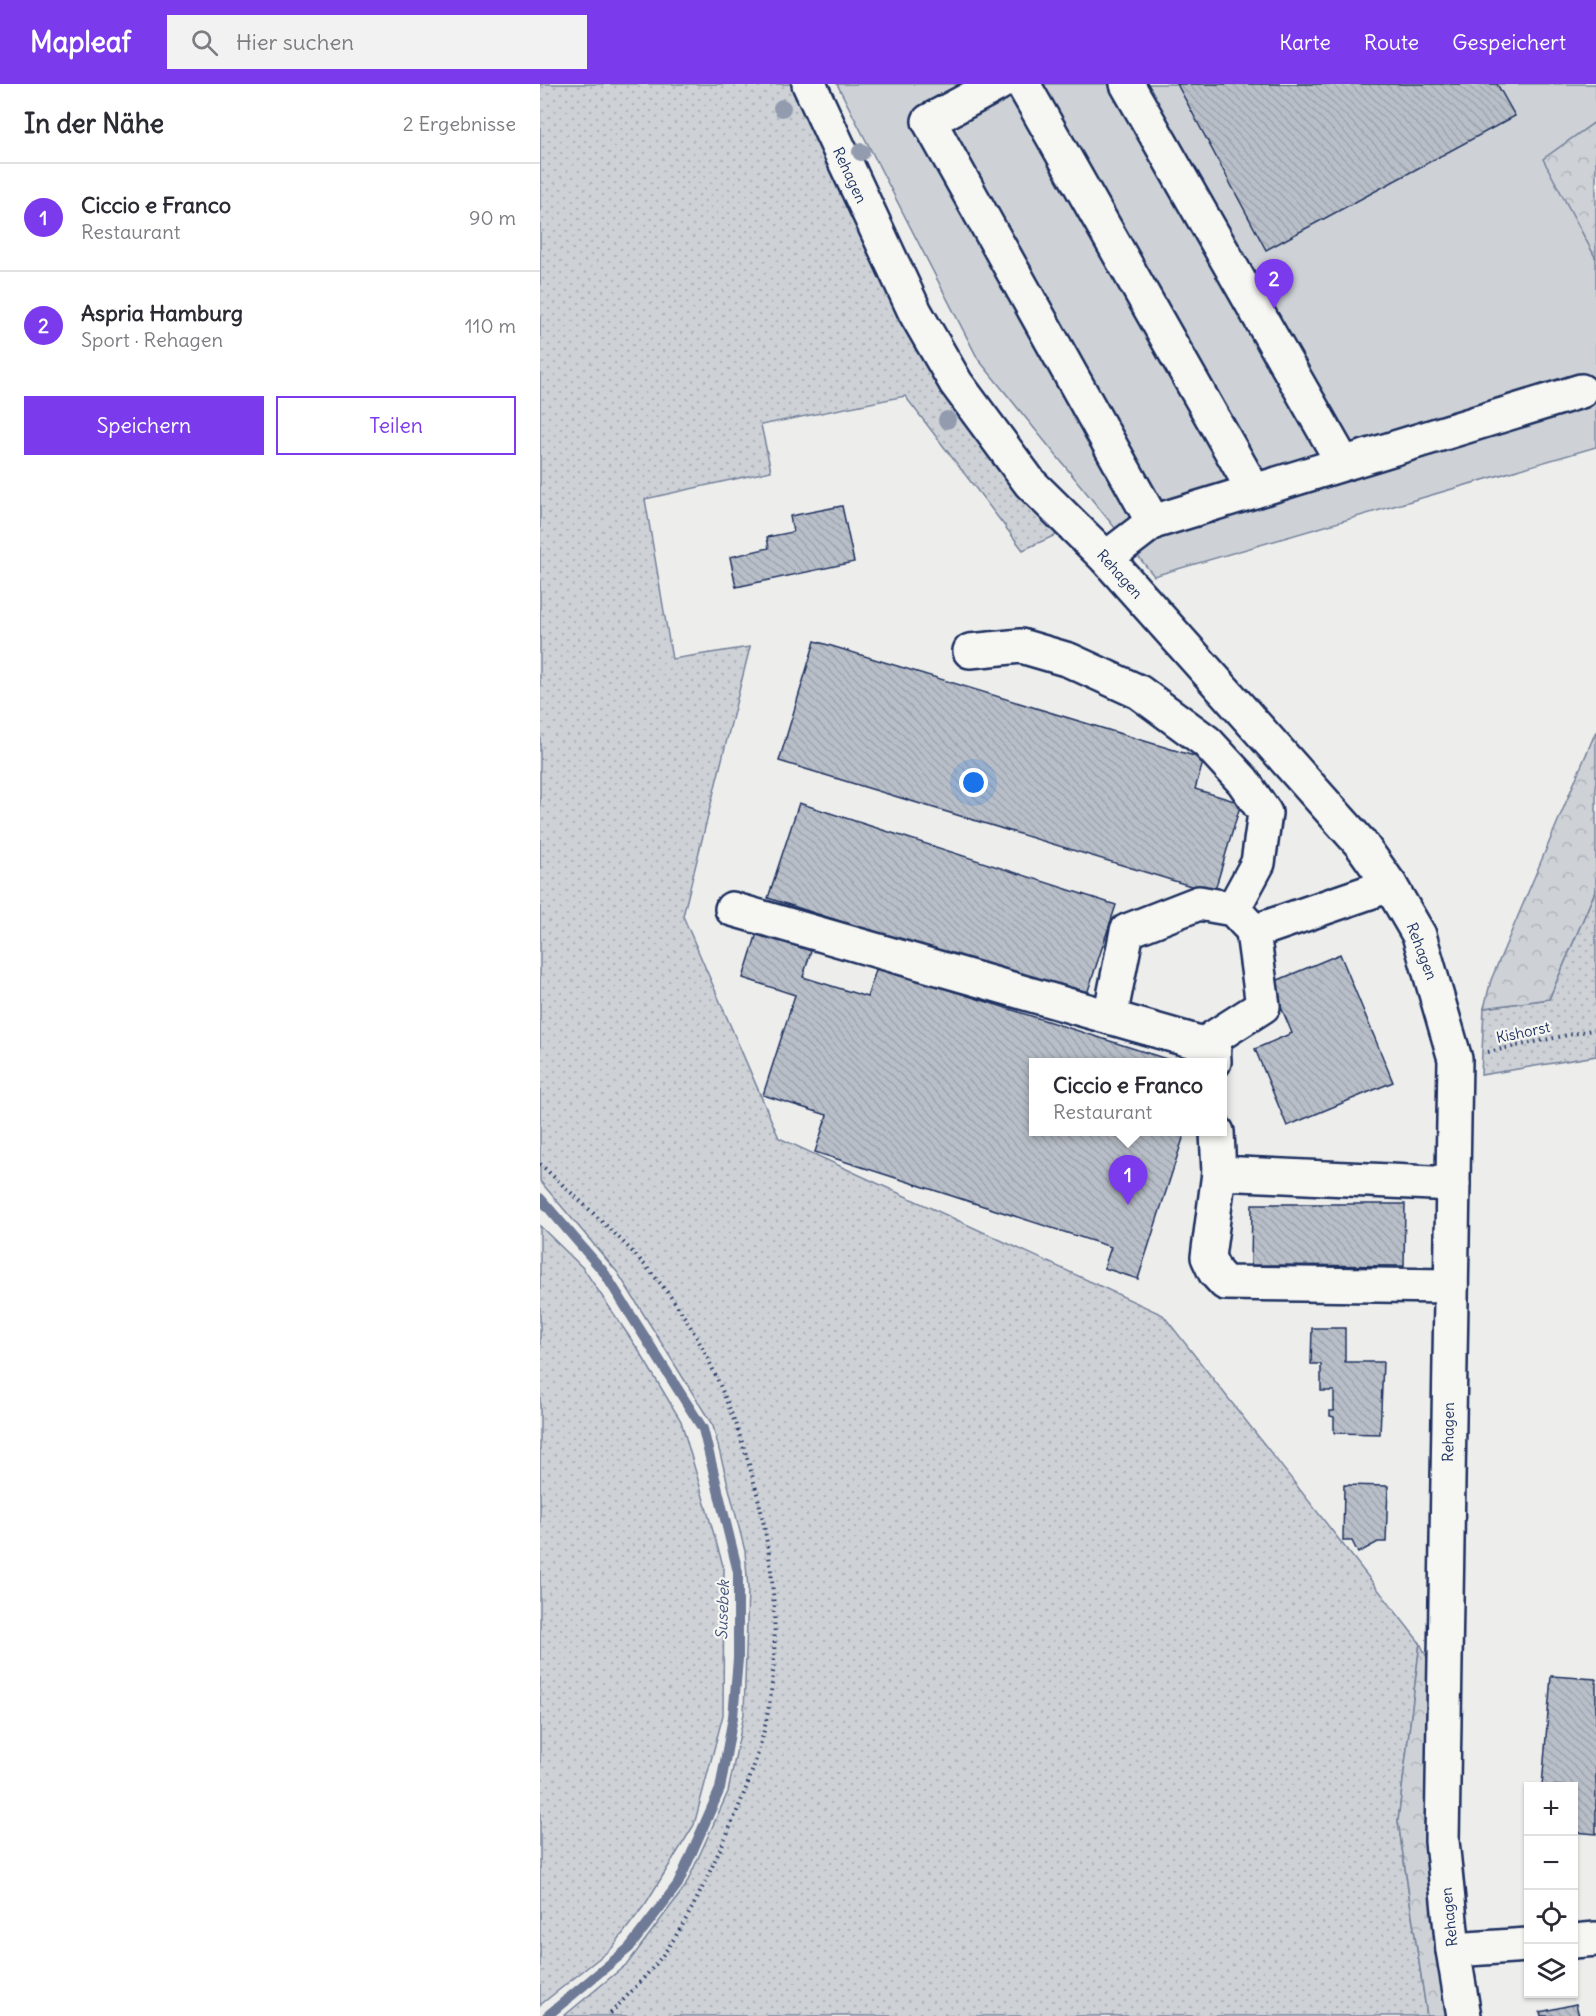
<!DOCTYPE html>
<html lang="de">
<meta charset="utf-8">
<style>
body{margin:0;font-family:Delius,sans-serif;background:#f2f2f3;color:#2b2b33}
.controls{position:absolute;right:18px;bottom:18px;display:grid;overflow:hidden;border-radius:0px;box-shadow:0 2px 4px #0004}
.controls button{width:54px;height:54px;display:grid;place-items:center;padding:0;border:0;border-bottom:2px solid #e1e1e2;background:#fff;color:#2b2b33;font:30px sans-serif}
.you{position:absolute;left:434px;top:699px;width:21px;height:21px;margin:-15px;border:4px solid #fff;border-radius:50%;background:#1a73e8;box-shadow:0 0 0 9px #1a73e833}
.badge{display:grid;place-items:center;width:39px;height:39px;border-radius:50%;background:#7c3aed;color:#fff;font-size:20px;font-weight:700}
.pin{position:absolute;translate:-50% -50px;filter:drop-shadow(0 2px 3px #0008)}
.pin::after{content:'';position:absolute;top:32px;width:21px;height:18px;background:inherit;clip-path:polygon(0 0,100% 0,50% 100%)}
.popup{position:absolute;left:489px;top:974px;width:198px;height:78px;box-sizing:border-box;display:grid;place-content:center;border-radius:0px;background:#fff;filter:drop-shadow(0 2px 4px #0005);font-size:20px;white-space:nowrap;color:#7c7c81}
.popup b{font-size:22px;color:#2b2b33}
.popup::after{content:'';position:absolute;left:50%;top:100%;margin-left:-12px;border:12px solid transparent;border-top-color:#fff}
.list{margin:0;padding:0;list-style:none}
h2{display:flex;justify-content:space-between;align-items:center;height:78px;margin:0;padding:0 24px;font-size:26px}
h2 small{font-size:20px;font-weight:400;color:#7c7c81}
.list li{display:grid;grid-template-columns:39px 1fr auto;gap:18px;align-items:center;box-sizing:border-box;height:108px;padding:0 24px;border-top:2px solid #e1e1e2}
.list b{display:block;font-size:22px;white-space:nowrap}
.list p{margin:0;font-size:20px;white-space:nowrap;color:#7c7c81}
.list em{font-size:20px;font-style:normal;color:#7c7c81}
.actions{display:flex;gap:12px;padding:18px 24px}
.actions a{flex:1;padding:14px 0;border:2px solid #7c3aed;border-radius:0px;text-align:center;font-size:21px;color:#7c3aed}
.actions .main{background:#7c3aed;color:#fff}
.icon{flex:none;width:33px;height:33px;fill:none;stroke:currentColor;stroke-width:2;stroke-linecap:round;stroke-linejoin:round}
.map{position:relative;flex:none;width:1056px;height:1932px;overflow:hidden}
header{display:flex;align-items:center;gap:36px;box-sizing:border-box;height:84px;padding:0 30px;background:#7c3aed;color:#fff}
header strong{font-size:28px}
nav{display:flex;gap:33px;margin-inline-start:auto;font-size:21px}
.search{width:420px;height:54px;background:#f2f2f3;display:flex;align-items:center;gap:15px;box-sizing:border-box;padding:0 21px;border-radius:0px;color:#7c7c81;font-size:22px}
main{display:flex}
aside{flex:1;background:#fff}
.map>svg:first-child{display:block}
</style>
<header>
<strong>Mapleaf</strong>
<div class="search"><svg class="icon" aria-label="search" viewBox="0 0 24 24"><circle cx="10" cy="10" r="6"/><path d="M15 15l6 6"/></svg>Hier suchen</div>
<nav><a>Karte</a><a>Route</a><a>Gespeichert</a></nav>
</header>
<main>
<aside>
<h2>In der Nähe<small>2 Ergebnisse</small></h2>
<ul class="list">
<li><span class="badge">1</span><div><b>Ciccio e Franco</b><p>Restaurant</p></div><em>90 m</em></li>
<li><span class="badge">2</span><div><b>Aspria Hamburg</b><p>Sport · Rehagen</p></div><em>110 m</em></li>
</ul>
<div class="actions"><a class="main">Speichern</a><a>Teilen</a></div>
</aside>
<div class="map">
<svg width="1056" height="1932" viewBox="0 0 1056 1932">
<defs>
<pattern id="grass-dots" width="8" height="8" patternUnits="userSpaceOnUse" patternTransform="scale(1.5)"><rect width="8" height="8" fill="#ced2d7"/><path d="M2 2h.1M6 6h.1" fill="none" stroke="#b0b5bb" stroke-width="1.8" stroke-linecap="round"/></pattern>
<pattern id="forest-crowns" width="20" height="18" patternUnits="userSpaceOnUse" patternTransform="scale(1.5)"><rect width="20" height="18" fill="#ced2d7"/><path d="M2 6a3 3 0 1 1 6 0M12 15a3 3 0 1 1 6 0" fill="none" stroke="#b0b5bb"/></pattern>
<pattern id="building-back-hatch" width="6" height="6" patternUnits="userSpaceOnUse" patternTransform="scale(1.5)"><rect width="6" height="6" fill="#b9bfc8"/><path d="M-1 5l2 2M0 0l6 6M5-1l2 2" fill="none" stroke="#9ea4ae"/></pattern>
</defs>
<rect width="100%" height="100%" fill="#edeeec"/>
<filter id="ink" filterUnits="userSpaceOnUse"><feTurbulence type="fractalNoise" baseFrequency=".0167" numOctaves="2"/><feDisplacementMap in="SourceGraphic" scale="12" xChannelSelector="R" yChannelSelector="G"/><feConvolveMatrix kernelMatrix="1 2 1 2 8 2 1 2 1" color-interpolation-filters="sRGB"/></filter>
<g filter="url(#ink)">
<g fill="url(#grass-dots)" stroke="#74809a" stroke-width="1.5">
<polygon points="0,0 255,0 520,449 483,466 365,312 221,341 231,387 105,415 132,575 210,563 143,832 239,1054 623,1231 880,1559 858,1737 887,1932 24,1932 88,1879 145,1803 188,1708 204,1630 208,1505 205,1467 173,1342 78,1189 0,1097"/>
<polygon points="1056,805 1056,972 941,991 944,924 1009,915"/>
<polygon points="0,1142 43,1184 99,1267 141,1337 184,1485 183,1631 154,1741 106,1819 72,1864 0,1921"/>
</g>
<g fill="url(#forest-crowns)" stroke="#74809a" stroke-width="1.5">
<polygon points="1056,37 1056,175 1002,75"/>
<polygon points="1056,647 1056,805 1009,915 944,924 951,896"/>
<polygon points="880,1559 892,1584 884,1741 916,1932 887,1932 858,1737"/>
</g>
<polygon fill="#ced2d7" stroke="#74809a" stroke-width="1.5" points="297,0 1056,0 1056,37 1003,75 1056,175 1056,363 614,492 438,275"/>
<g fill="none" stroke-linecap="round" stroke-linejoin="round">
<polyline stroke="#6e7a96" stroke-width="10" points="0,1114 63,1187 163,1345 198,1488 198,1575 193,1633 180,1705 138,1800 89,1864 7,1932"/>
</g>
<g fill="url(#building-back-hatch)" stroke="#1b2f5e" stroke-width="1.5">
<polygon points="637,0 957,0 975,32 726,166"/>
<polygon points="302,422 314,478 196,503 190,473 229,464 227,453 253,448 250,432"/>
<polygon points="275,557 664,675 655,705 701,719 674,809 239,677"/>
<polygon points="259,719 576,821 545,916 228,814"/>
<polygon points="217,849 271,867 263,893 327,913 337,883 636,978 494,978 494,1048 645,1048 598,1195 564,1184 571,1163 275,1068 287,1031 223,1011 255,911 203,894"/>
<polygon points="800,870 853,998 747,1042 715,965 752,949 731,899"/>
<polygon points="712,1120 865,1120 864,1182 711,1181"/>
<polygon points="772,1244 805,1244 805,1278 843,1278 840,1350 794,1349 794,1333 790,1332 790,1327 794,1327 794,1307 781,1307 781,1280 771,1280"/>
<polygon points="804,1401 848,1402 846,1458 838,1458 818,1469 812,1457 803,1457"/>
<polygon points="1011,1592 1056,1595 1056,1750 1034,1748 1034,1702 1002,1702"/>
<polygon points="1036,1920 1039,1932 1001,1932 1000,1928"/>
</g>
<g fill="none" stroke-linecap="round" stroke-linejoin="round">
<g stroke="#1b2f5e" stroke-width="38">
<g id="minor">
<polyline points="269,0 375,228 416,299 490,399 566,474 821,760 850,801 879,851 915,975 902,1757 913,1866 924,1932"/>
<polyline points="458,0 389,37 613,438"/>
<polyline points="483,0 714,407"/>
<polyline points="587,0 803,379"/>
<polyline points="566,474 613,438 1041,307"/>
<polyline points="430,567 481,562 529,576 599,608 667,658 703,697 725,729 718,779 693,825"/>
<polyline points="192,825 674,963"/>
<polyline points="570,933 587,847 659,819 693,825 707,840"/>
<polyline points="674,978 673,954 723,922 713,848 850,801"/>
<polyline points="677,1048 679,1089 913,1100"/>
<polyline points="679,1089 668,1173 675,1188 685,1199 911,1202"/>
<polyline points="1034,1857 1056,1855"/>
<polyline points="913,1866 988,1861"/>
</g>
</g>
<g stroke="#1b2f5e" stroke-width="4" stroke-dasharray="1.5 4.5" stroke-linecap="butt">
<polyline points="948,968 1056,945"/>
<path d="M0 1080C46 1123 96 1165 133 1216 162 1256 181 1301 198 1347 232 1440 248 1561 221 1658 210 1699 193 1738 175 1776 159 1812 140 1851 114 1882 100 1899 84 1915 68 1932"/>
</g>
<use href="#minor" stroke="#f6f6f2" stroke-width="33"/>
</g>
<g fill="#929cae">
<circle cx="242" cy="24" r="9"/>
<circle cx="321" cy="68" r="9"/>
<circle cx="407" cy="336" r="9"/>
</g>
</g>
<g text-anchor="middle" dominant-baseline="central" stroke-width="4.5" stroke-linejoin="round" paint-order="stroke">
<g font-size="15" fill="#1b2f5e" stroke="#f6f6f2">
<text transform="translate(310 91) rotate(65)">Rehagen</text>
<text transform="translate(580 490) rotate(48)">Rehagen</text>
<text transform="translate(882 867) rotate(69)">Rehagen</text>
<text transform="translate(983 948) rotate(-12)">Kishorst</text>
<text transform="translate(908 1348) rotate(-89)">Rehagen</text>
<text transform="translate(909 1833) rotate(-96)">Rehagen</text>
</g>
<g font-size="16" font-style="italic" fill="#44547a" stroke="#f6f6f2">
<text transform="translate(182 1526) rotate(-88)">Susebek</text>
</g>
</g>
</svg>
<div class="controls">
<button>+</button>
<button>−</button>
<button><svg class="icon" aria-label="locate" viewBox="0 0 24 24"><circle cx="12" cy="12" r="6"/><path d="M12 2v4M12 18v4M2 12h4M18 12h4"/></svg></button>
<button><svg class="icon" aria-label="layers" viewBox="0 0 24 24"><path d="M12 4l9 5-9 5-9-5zM3 14l9 5 9-5"/></svg></button>
</div>
<div class="you"></div>
<div class="pin badge" style="left:588px;top:1121px">1</div>
<div class="popup"><b>Ciccio e Franco</b>Restaurant</div>
<div class="pin badge" style="left:734px;top:225px">2</div>
</div>
</main>
